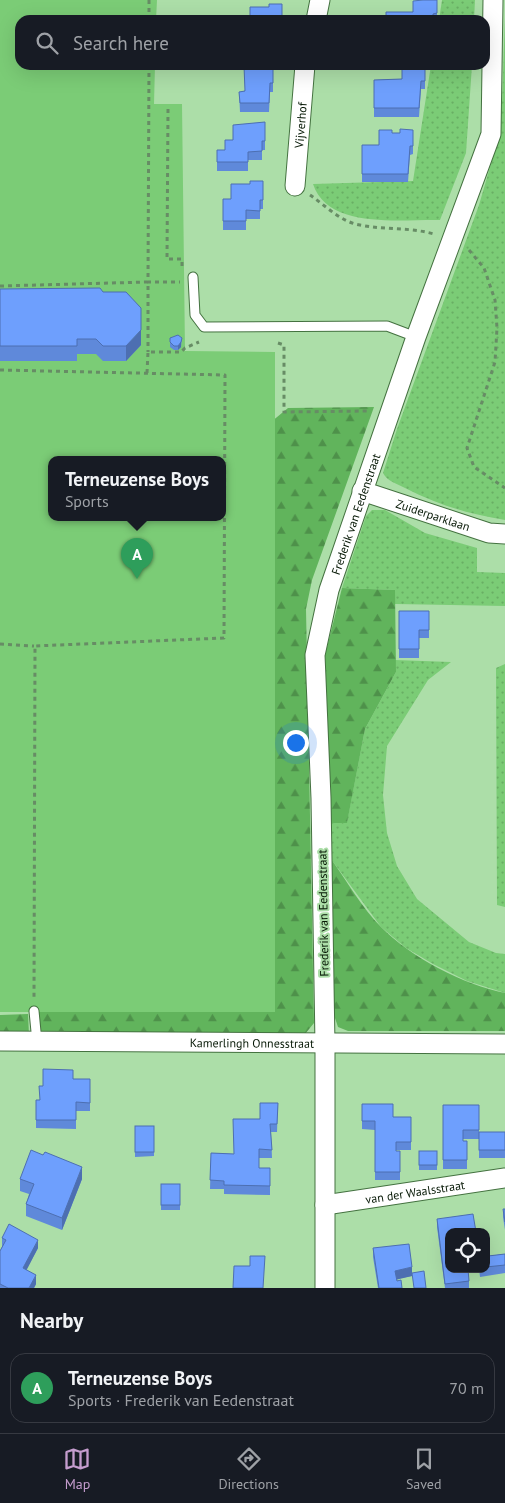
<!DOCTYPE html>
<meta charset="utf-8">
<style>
body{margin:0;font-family:"PT Sans",sans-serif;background:#242831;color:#f1f3f6}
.controls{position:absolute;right:15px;bottom:15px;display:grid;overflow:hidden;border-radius:10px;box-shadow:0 5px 20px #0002}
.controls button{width:45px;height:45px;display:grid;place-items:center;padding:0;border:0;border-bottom:1px solid #363941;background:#171b24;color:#f1f3f6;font:25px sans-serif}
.you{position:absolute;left:295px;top:742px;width:18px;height:18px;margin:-12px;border:4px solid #fff;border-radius:50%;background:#1a73e8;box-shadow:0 0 0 8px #1a73e833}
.badge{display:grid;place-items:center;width:32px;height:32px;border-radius:50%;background:#c59dce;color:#fff;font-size:16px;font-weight:700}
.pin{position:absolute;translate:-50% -41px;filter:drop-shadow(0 1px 2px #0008)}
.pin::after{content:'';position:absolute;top:26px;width:18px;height:15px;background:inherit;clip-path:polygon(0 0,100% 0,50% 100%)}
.popup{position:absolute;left:48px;top:456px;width:178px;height:65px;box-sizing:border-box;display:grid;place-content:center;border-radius:10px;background:#171b24;filter:drop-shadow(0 1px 4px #0005);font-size:16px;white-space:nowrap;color:#9ea1a6}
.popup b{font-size:19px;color:#f1f3f6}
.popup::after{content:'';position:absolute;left:50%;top:100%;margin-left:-10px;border:10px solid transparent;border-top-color:#171b24}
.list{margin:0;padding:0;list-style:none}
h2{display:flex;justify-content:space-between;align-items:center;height:65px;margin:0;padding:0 20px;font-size:21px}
h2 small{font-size:16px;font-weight:400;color:#9ea1a6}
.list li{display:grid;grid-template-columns:32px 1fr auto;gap:15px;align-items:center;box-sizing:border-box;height:70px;margin:0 10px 10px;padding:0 10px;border:1px solid #363941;border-radius:15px}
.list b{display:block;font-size:19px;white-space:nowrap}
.list p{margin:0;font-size:16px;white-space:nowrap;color:#9ea1a6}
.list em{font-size:16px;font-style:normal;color:#9ea1a6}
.icon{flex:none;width:28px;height:28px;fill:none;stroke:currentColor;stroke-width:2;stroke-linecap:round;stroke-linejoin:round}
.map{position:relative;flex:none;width:505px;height:1288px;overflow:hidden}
.search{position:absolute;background:#171b24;box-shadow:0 5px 20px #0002;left:15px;right:15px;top:15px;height:55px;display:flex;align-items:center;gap:12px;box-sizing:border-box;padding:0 18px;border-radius:15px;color:#9ea1a6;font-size:19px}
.sheet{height:145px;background:#171b24}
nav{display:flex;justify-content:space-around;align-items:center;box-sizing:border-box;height:70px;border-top:1px solid #363941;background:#171b24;font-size:14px;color:#9ea1a6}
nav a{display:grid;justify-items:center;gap:2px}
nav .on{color:#c59dce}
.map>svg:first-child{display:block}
</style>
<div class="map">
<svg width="505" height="1288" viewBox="0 0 505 1288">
<defs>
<pattern id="green-dots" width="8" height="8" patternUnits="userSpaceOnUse" patternTransform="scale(1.25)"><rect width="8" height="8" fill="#7bcc76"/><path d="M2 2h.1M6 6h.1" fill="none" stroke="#69ae64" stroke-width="1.8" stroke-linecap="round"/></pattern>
<pattern id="forest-firs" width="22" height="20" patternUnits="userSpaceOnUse" patternTransform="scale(1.25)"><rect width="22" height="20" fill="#61b45c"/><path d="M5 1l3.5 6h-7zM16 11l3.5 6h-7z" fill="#4e914a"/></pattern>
</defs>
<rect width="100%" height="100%" fill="#acdea8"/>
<g fill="url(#green-dots)">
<polygon points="442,0 475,0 474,20 439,20"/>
<path d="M505 17V520C469 514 438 505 405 488 397 484 387 481 383 473L397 429 479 205 495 150 502 103Z"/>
<path d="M431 65H472L466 153 440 220C401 219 328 230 313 184L413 181Z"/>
<polygon points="372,510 385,510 425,533 477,548 477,572 505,573 505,606 395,604 395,590 342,588 366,516"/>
<polygon points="395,660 451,662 428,680 387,746 383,795 387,833 397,866 417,899 469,942 496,953 505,954 505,993 467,981 433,964 406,948 381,927 331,859 330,823 347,822 365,729 396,672"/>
<polygon points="505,664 505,907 497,905 496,668"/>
</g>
<g fill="url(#forest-firs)">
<polygon points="374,407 312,580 306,609 314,1023 305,1034 41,1036 38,1008 271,422 288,408"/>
<polygon points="342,588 395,590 396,672 365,729 347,823 330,823 325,655"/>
<path d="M331 859C347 881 362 908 381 927 410 957 464 985 505 993V1031H348L338 1027 334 1015Z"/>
<polygon points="28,1014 29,1035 0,1035 0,1015"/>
</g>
<path fill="#7bcc76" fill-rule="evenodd" d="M0 0H157L156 20H20V65H155L154 104H182L185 351 275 352V1012H0ZM52 460H222V518H52Z"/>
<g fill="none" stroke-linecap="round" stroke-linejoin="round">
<g stroke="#447240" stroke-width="11">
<g id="lane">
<polyline points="193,277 195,315 204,327 387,326 416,337"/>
<polyline points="34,1011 37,1042"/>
</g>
</g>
<g stroke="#447240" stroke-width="21">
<g id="street">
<polyline points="316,20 320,0"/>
<path id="s1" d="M295 186 305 65"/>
<path id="s2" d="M362 491 489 533 505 534"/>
<path id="s3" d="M0 1041 505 1044"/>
<path id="s4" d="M325 1205 505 1178"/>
<path id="s5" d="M325 1288V1045L321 798 315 655 329 590 416 337 491 134 493 0"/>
</g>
</g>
<g stroke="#678c65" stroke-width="3" stroke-dasharray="4 4" stroke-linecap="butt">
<polyline points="149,20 149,0"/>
<polyline points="149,65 148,282 180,282"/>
<polyline points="168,109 167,259 182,259 182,266 185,266"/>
<path d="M310 195C326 206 341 222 360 225 385 230 409 227 434 234"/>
<polyline points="469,250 484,268 495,300 497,328 495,362 467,448 474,467 505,488"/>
<polyline points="0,286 148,282 148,352"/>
<polyline points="278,343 284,345 284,412 369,411"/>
<polyline points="0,370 225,375 224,638 35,646 34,998"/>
<polyline points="147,373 148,352 181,352 185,348 199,342"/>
<polyline points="0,644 34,646"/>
</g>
<use href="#lane" stroke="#fff" stroke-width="9"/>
<use href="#street" stroke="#fff" stroke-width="19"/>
</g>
<g fill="#5f89da">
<polygon points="437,0 437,20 386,20 413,12"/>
<polygon points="425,65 425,89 421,89 419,117 374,117 374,80 402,79 411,68"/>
<polygon points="273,66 273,92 270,92 269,112 240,112 239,92 244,91"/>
<polygon points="265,122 265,150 262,150 262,160 248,160 248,171 217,171 217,150 225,150 233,140"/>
<polygon points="413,130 413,154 410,155 408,182 362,182 362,145 379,145 392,133 400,133"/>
<polygon points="263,181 263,209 260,209 260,219 246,219 246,230 223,230 223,199 231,199 250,184"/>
<polygon points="0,289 141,345 126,361 103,361 96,354 77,354 77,361 0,361"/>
<polygon points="170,338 182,338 181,347 178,350 174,350 170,347"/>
<polygon points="399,611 429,611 429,638 419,638 419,658 399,658"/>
<polygon points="73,1079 90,1079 90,1111 76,1111 76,1129 36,1128 36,1100 40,1100 43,1086"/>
<polygon points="278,1103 277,1132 271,1132 272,1158 259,1158 259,1168 270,1168 270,1195 224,1194 224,1189 210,1189 211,1153 234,1154 260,1119"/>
<polygon points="362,1104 393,1117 411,1117 411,1150 396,1150 396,1151 400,1151 400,1180 375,1180 375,1130 362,1129"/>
<polygon points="443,1105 479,1105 479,1132 505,1132 505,1158 479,1158 479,1139 463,1139 463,1141 467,1141 467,1169 443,1169"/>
<polygon points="135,1126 154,1126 154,1156 135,1157"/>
<rect x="419" y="1151" width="18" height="19"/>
<polygon points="20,1179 82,1179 62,1230 26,1216 26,1204 29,1194 20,1191"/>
<rect x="161" y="1184" width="19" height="26"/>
<polygon points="503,1209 505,1209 505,1230 503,1217"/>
<polygon points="437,1219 449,1232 469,1281 469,1288 445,1288 437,1227"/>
<polygon points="2,1238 38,1248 26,1270 36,1284 34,1288 0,1288 0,1251 2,1247"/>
<polygon points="486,1246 488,1256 505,1254 505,1273 480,1277 479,1269 486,1269"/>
<polygon points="373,1248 412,1276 396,1279 397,1281 402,1288 378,1288 373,1257"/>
</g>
<g fill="#4d6fb1">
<polygon points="141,330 141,345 126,361 126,346"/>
<polygon points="181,342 181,347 178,350 178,346"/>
<polygon points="82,1167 82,1179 62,1230 62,1218"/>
<polygon points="38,1240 38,1248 23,1277 23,1268"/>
<polygon points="412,1267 412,1276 395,1280 395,1271"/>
<polygon points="36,1275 36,1284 34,1288 29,1288"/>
</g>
<g fill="#6e9ffd" stroke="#4d6fb1">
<polygon points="423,0 437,0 437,13 433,14 433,20 386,20 386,12 413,12 413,1"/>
<polygon points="269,4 282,4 282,20 250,20 250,7 269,7"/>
<polygon points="412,65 425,65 425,81 421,81 419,108 374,108 374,80 402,79 402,68 412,68"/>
<polygon points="244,66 273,66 273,83 270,83 269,103 240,103 239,92 245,91"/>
<polygon points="265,122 265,141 262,141 262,151 248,152 248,162 217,162 217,150 225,150 225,140 233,140 233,125"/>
<polygon points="400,129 413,130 413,146 410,146 408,174 362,174 362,145 379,145 379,130 392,130 392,133 400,133"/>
<polygon points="250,181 263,181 263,200 260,200 260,211 246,210 246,221 223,221 223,199 231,199 231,184 250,184"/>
<polygon points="100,288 103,292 126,292 141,308 141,330 126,346 103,346 96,339 77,339 77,346 0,346 0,289"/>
<polygon points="178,335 182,338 181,342 178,346 174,346 170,342 170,338"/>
<polygon points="399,611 429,611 429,630 419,630 419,649 399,649"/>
<polygon points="43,1069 73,1070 73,1079 90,1079 90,1103 76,1102 76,1120 36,1120 36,1100 40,1100 39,1086 43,1086"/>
<polygon points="260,1103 278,1103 277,1124 270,1124 272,1150 259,1149 259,1168 270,1168 270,1186 224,1185 224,1181 210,1180 211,1153 234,1154 233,1119 260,1119"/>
<polygon points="362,1104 393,1104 393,1117 411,1117 411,1142 396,1142 396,1151 400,1151 400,1172 375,1172 375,1121 362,1121"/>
<polygon points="443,1105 479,1105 479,1130 463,1130 463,1141 467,1141 467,1160 443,1160"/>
<rect x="135" y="1126" width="19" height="26"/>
<rect x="479" y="1132" width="26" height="18"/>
<polygon points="31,1150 43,1155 45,1152 82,1167 62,1218 26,1204 34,1184 20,1179"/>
<rect x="419" y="1151" width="18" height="14"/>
<rect x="161" y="1184" width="19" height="21"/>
<polygon points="503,1209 505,1209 505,1222"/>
<polygon points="473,1214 476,1232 449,1232 449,1269 468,1269 469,1281 445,1284 437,1219"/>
<polygon points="9,1224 38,1240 23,1268 36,1275 29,1288 8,1288 0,1284 0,1251 6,1240 2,1238"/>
<polygon points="409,1244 412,1267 395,1271 397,1281 401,1280 402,1288 379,1288 373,1248"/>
<polygon points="486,1246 488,1256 505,1254 505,1265 486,1267"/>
<polygon points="250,1256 265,1256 263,1288 233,1288 234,1266 250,1266"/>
<polygon points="424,1271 426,1288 414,1288 412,1273"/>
</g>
<g text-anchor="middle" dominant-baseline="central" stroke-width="4" stroke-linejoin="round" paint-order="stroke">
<g font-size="12" fill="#051704" stroke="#acdea8">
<text stroke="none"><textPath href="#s1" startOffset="61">Vijverhof</textPath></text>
<text stroke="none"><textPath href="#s5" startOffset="780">Frederik van Eedenstraat</textPath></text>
<text stroke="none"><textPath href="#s2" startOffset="75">Zuiderparklaan</textPath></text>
<text transform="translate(323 913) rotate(-91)">Frederik van Eedenstraat</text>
<text stroke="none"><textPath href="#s3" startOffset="252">Kamerlingh Onnesstraat</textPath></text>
<text stroke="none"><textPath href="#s4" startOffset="91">van der Waalsstraat</textPath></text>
</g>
</g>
</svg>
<div class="controls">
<button><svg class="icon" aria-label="locate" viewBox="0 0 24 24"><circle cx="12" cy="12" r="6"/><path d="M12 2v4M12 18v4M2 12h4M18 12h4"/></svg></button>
</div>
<div class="you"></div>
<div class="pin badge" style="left:137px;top:579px;background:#2e9e5b">A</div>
<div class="popup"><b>Terneuzense Boys</b>Sports</div>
<div class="search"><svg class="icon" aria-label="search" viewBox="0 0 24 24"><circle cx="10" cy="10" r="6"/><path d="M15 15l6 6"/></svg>Search here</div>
</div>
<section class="sheet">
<h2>Nearby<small></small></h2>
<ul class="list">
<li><span class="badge" style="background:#2e9e5b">A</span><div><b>Terneuzense Boys</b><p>Sports · Frederik van Eedenstraat</p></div><em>70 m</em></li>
</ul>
</section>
<nav>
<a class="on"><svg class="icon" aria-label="map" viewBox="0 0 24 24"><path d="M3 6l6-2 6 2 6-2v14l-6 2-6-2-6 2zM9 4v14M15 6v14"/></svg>Map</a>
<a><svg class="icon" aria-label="directions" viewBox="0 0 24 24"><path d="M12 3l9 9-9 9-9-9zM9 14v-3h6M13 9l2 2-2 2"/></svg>Directions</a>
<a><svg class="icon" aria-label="saved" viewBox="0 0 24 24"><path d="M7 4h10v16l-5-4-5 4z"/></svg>Saved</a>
</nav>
